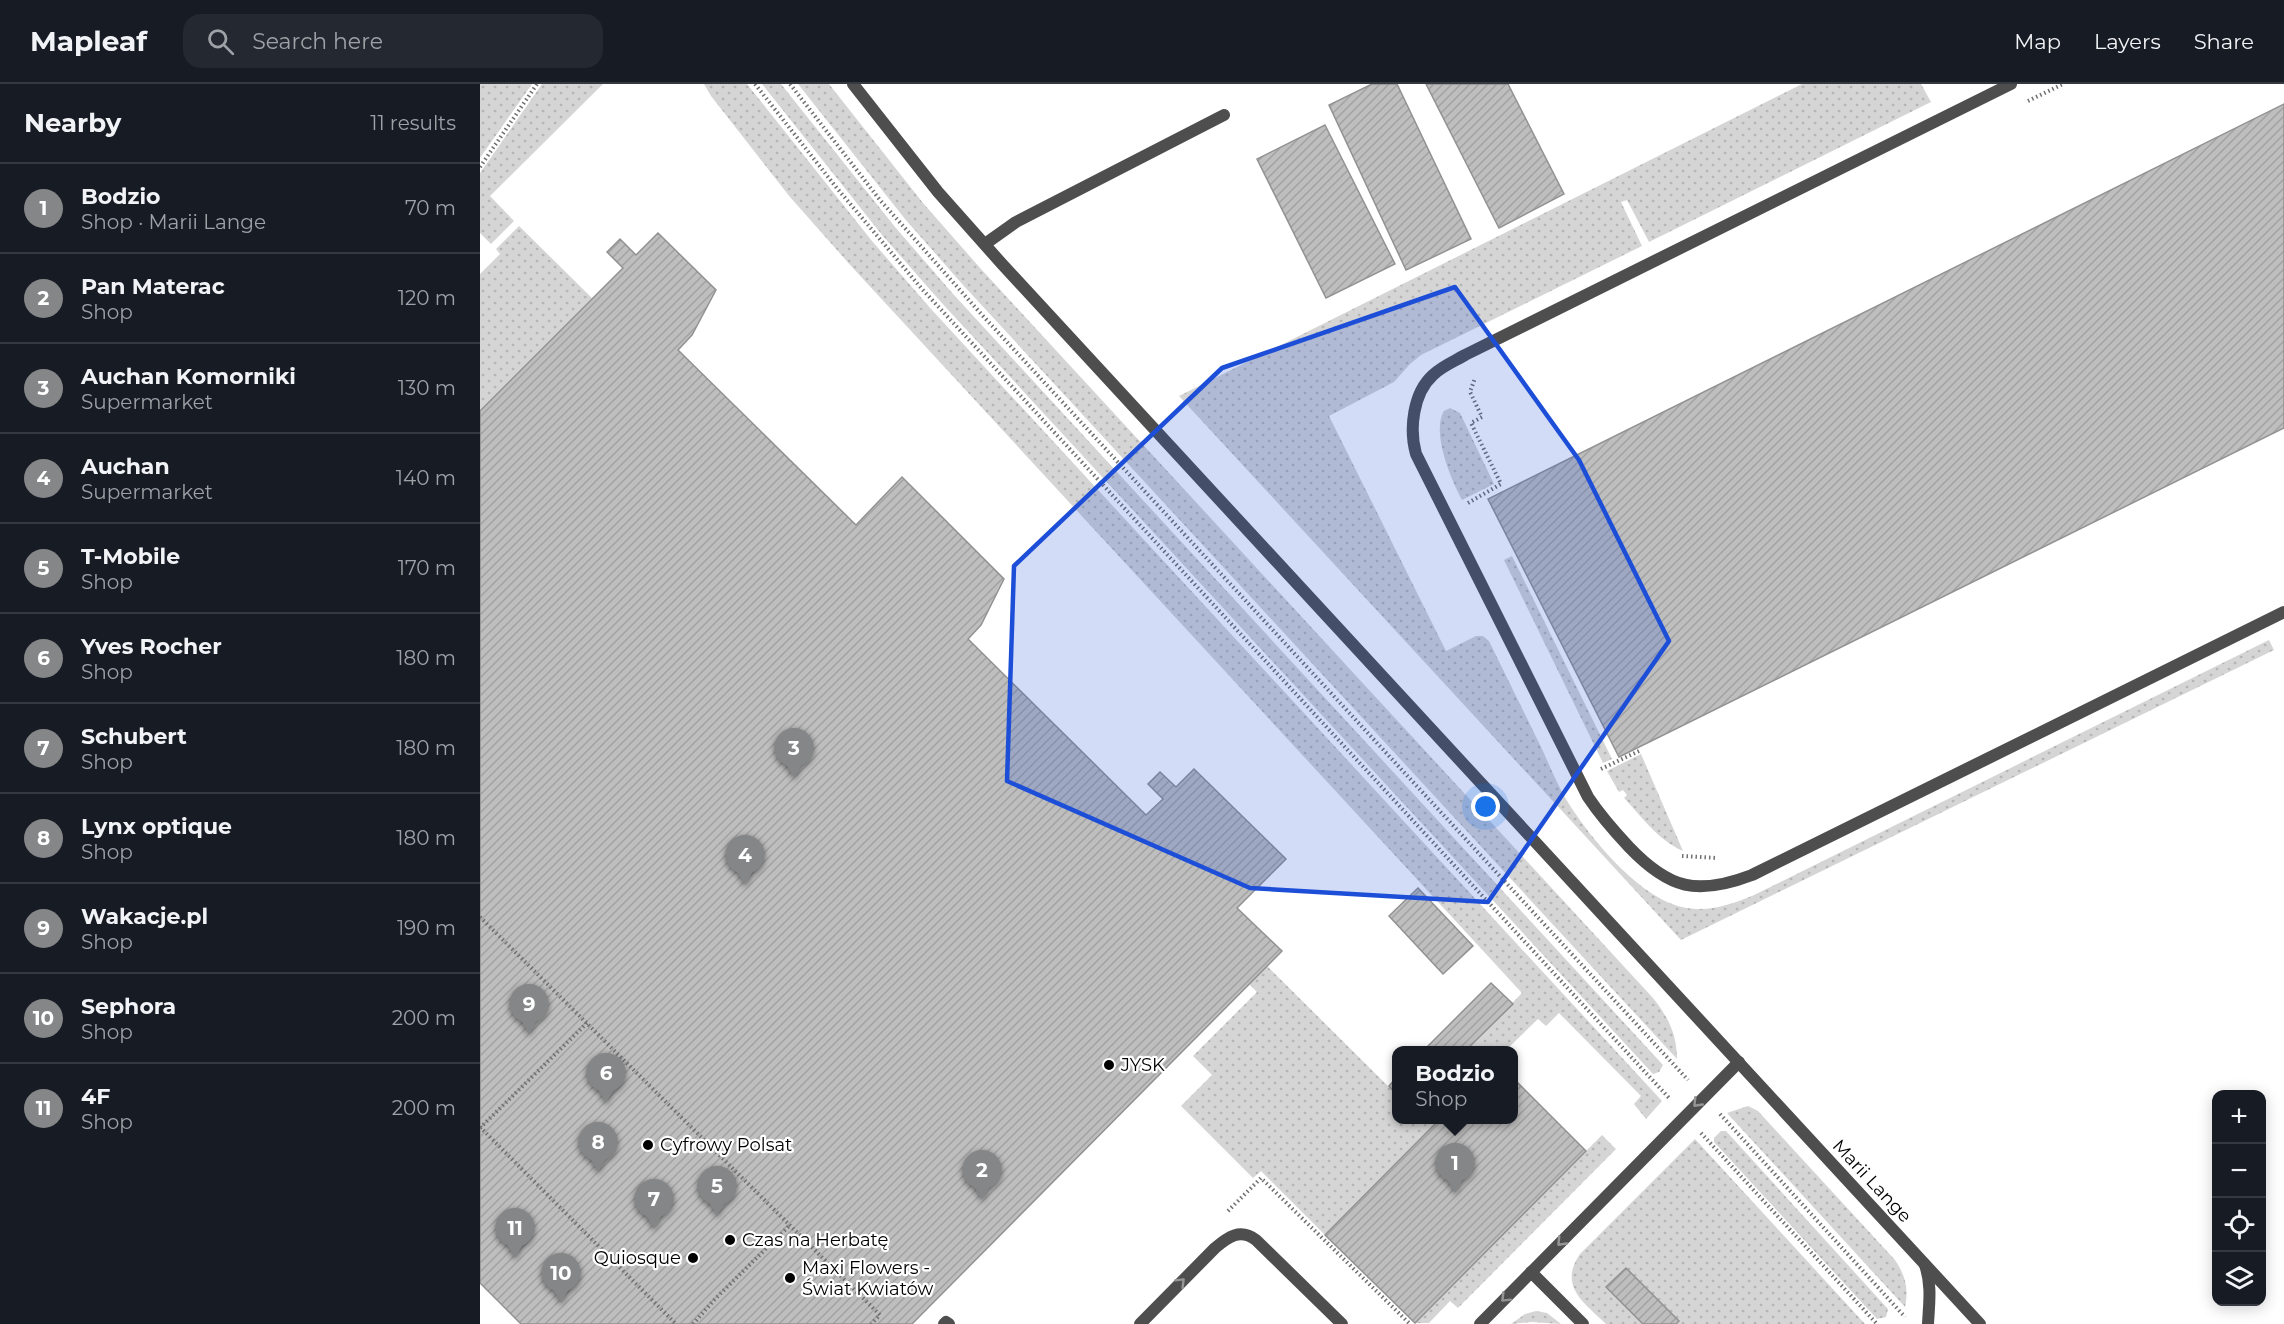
<!DOCTYPE html>
<meta charset="utf-8">
<style>
body{margin:0;font-family:Montserrat,sans-serif;background:#242831;color:#f1f3f6}
.controls{position:absolute;right:18px;bottom:18px;display:grid;overflow:hidden;border-radius:12px;box-shadow:0 3px 15px #0003}
.controls button{width:54px;height:54px;display:grid;place-items:center;padding:0;border:0;border-bottom:2px solid #363941;background:#171b24;color:#f1f3f6;font:30px sans-serif}
.you{position:absolute;left:1006px;top:723px;width:21px;height:21px;margin:-15px;border:4px solid #fff;border-radius:50%;background:#1a73e8;box-shadow:0 0 0 9px #1a73e833}
.badge{display:grid;place-items:center;width:39px;height:39px;border-radius:50%;background:#858687;color:#fff;font-size:20px;font-weight:700}
.pin{position:absolute;translate:-50% -50px;filter:drop-shadow(0 2px 3px #0008)}
.pin::after{content:'';position:absolute;top:32px;width:21px;height:18px;background:inherit;clip-path:polygon(0 0,100% 0,50% 100%)}
.popup{position:absolute;left:912px;top:962px;width:126px;height:78px;box-sizing:border-box;display:grid;place-content:center;border-radius:12px;background:#171b24;filter:drop-shadow(0 2px 4px #0005);font-size:20px;white-space:nowrap;color:#9ea1a6}
.popup b{font-size:22px;color:#f1f3f6}
.popup::after{content:'';position:absolute;left:50%;top:100%;margin-left:-12px;border:12px solid transparent;border-top-color:#171b24}
.list{margin:0;padding:0;list-style:none}
h2{display:flex;justify-content:space-between;align-items:center;height:78px;margin:0;padding:0 24px;font-size:26px}
h2 small{font-size:20px;font-weight:400;color:#9ea1a6}
.list li{display:grid;grid-template-columns:39px 1fr auto;gap:18px;align-items:center;box-sizing:border-box;height:90px;padding:0 24px;border-top:2px solid #363941}
.list b{display:block;font-size:22px;white-space:nowrap}
.list p{margin:0;font-size:20px;white-space:nowrap;color:#9ea1a6}
.list em{font-size:20px;font-style:normal;color:#9ea1a6}
.icon{flex:none;width:33px;height:33px;fill:none;stroke:currentColor;stroke-width:2;stroke-linecap:round;stroke-linejoin:round}
.map{position:relative;flex:none;width:1804px;height:1240px;overflow:hidden}
header{display:flex;align-items:center;gap:36px;box-sizing:border-box;height:84px;padding:0 30px;background:#171b24;border-bottom:2px solid #363941}
header strong{font-size:28px}
nav{display:flex;gap:33px;margin-inline-start:auto;font-size:21px}
.search{width:420px;height:54px;background:#242831;display:flex;align-items:center;gap:15px;box-sizing:border-box;padding:0 21px;border-radius:18px;color:#9ea1a6;font-size:22px}
main{display:flex}
aside{flex:1;background:#171b24}
.map>svg:first-child{display:block}
</style>
<header>
<strong>Mapleaf</strong>
<div class="search"><svg class="icon" aria-label="search" viewBox="0 0 24 24"><circle cx="10" cy="10" r="6"/><path d="M15 15l6 6"/></svg>Search here</div>
<nav><a>Map</a><a>Layers</a><a>Share</a></nav>
</header>
<main>
<aside>
<h2>Nearby<small>11 results</small></h2>
<ul class="list">
<li><span class="badge">1</span><div><b>Bodzio</b><p>Shop · Marii Lange</p></div><em>70 m</em></li>
<li><span class="badge">2</span><div><b>Pan Materac</b><p>Shop</p></div><em>120 m</em></li>
<li><span class="badge">3</span><div><b>Auchan Komorniki</b><p>Supermarket</p></div><em>130 m</em></li>
<li><span class="badge">4</span><div><b>Auchan</b><p>Supermarket</p></div><em>140 m</em></li>
<li><span class="badge">5</span><div><b>T-Mobile</b><p>Shop</p></div><em>170 m</em></li>
<li><span class="badge">6</span><div><b>Yves Rocher</b><p>Shop</p></div><em>180 m</em></li>
<li><span class="badge">7</span><div><b>Schubert</b><p>Shop</p></div><em>180 m</em></li>
<li><span class="badge">8</span><div><b>Lynx optique</b><p>Shop</p></div><em>180 m</em></li>
<li><span class="badge">9</span><div><b>Wakacje.pl</b><p>Shop</p></div><em>190 m</em></li>
<li><span class="badge">10</span><div><b>Sephora</b><p>Shop</p></div><em>200 m</em></li>
<li><span class="badge">11</span><div><b>4F</b><p>Shop</p></div><em>200 m</em></li>
</ul>
</aside>
<div class="map">
<svg width="1804" height="1240" viewBox="0 0 1804 1240">
<defs>
<pattern id="grass-dots" width="8" height="8" patternUnits="userSpaceOnUse" patternTransform="scale(1.5)"><rect width="8" height="8" fill="#d5d5d5"/><path d="M2 2h.1M6 6h.1" fill="none" stroke="#b5b5b5" stroke-width="1.8" stroke-linecap="round"/></pattern>
<pattern id="building-hatch" width="6" height="6" patternUnits="userSpaceOnUse" patternTransform="scale(1.5)"><rect width="6" height="6" fill="#bebebe"/><path d="M-1 1l2-2M0 6l6-6M5 7l2-2" fill="none" stroke="#a2a2a2"/></pattern>
</defs>
<rect width="100%" height="100%" fill="#fff"/>
<g fill="url(#grass-dots)">
<polygon points="0,0 52,0 0,74"/>
<polygon points="62,0 123,0 10,112 34,137 11,160 0,149 0,89"/>
<polygon points="224,0 267,0 392,157 451,225 1182,1017 1166,1035 1154,1020 1161,1012 1079,929 1066,942 1058,935 1026,966 986,966 1042,909 372,183 310,113 231,12"/>
<polygon points="282,0 301,0 415,143 474,211 1183,981 1179,988 1173,990 460,217 402,151"/>
<path d="M318 0H349L443 119 501 185 1173 914C1188 933 1197 950 1197 975L483 201 425 135Z"/>
<path d="M1322 0H1441L1451 18 1169 158 1147 116 1141 118 1162 162 941 271 930 280 914 298 849 332 966 567 996 552H1003L1009 557C1026 592 1044 628 1061 663 1070 682 1078 703 1089 720 1112 756 1159 813 1202 823 1227 829 1249 821 1272 812L1789 556 1794 566 1201 856 699 312Z"/>
<polygon points="39,142 112,214 0,327 0,190 20,170 16,165"/>
<path d="M970 324 980 329 1014 400 982 416C971 396 951 348 964 327Z"/>
<polygon points="1032,472 1132,675 1123,679 1024,476"/>
<path d="M1161 670 1203 767C1178 756 1162 733 1144 714L1147 711 1143 706 1139 708 1127 687Z"/>
<polygon points="787,882 916,1010 916,1036 959,1036 845,1151 781,1087 773,1094 701,1022 732,991 713,972 777,908 769,900"/>
<path d="M1268 1022 1278 1027 1415 1176C1425 1191 1429 1204 1425 1223L1247 1029Z"/>
<polygon points="1241,1047 1246,1047 1408,1225 1406,1233 1397,1235 1234,1058 1234,1054"/>
<polygon points="1122,1051 1136,1065 978,1224 970,1217 949,1239 935,1239"/>
<path d="M1215 1055 1385 1240H1126C1104 1219 1078 1202 1100 1170Z"/>
<polygon points="1056,1227 1067,1229 1081,1240 1052,1238 1031,1240 1045,1230"/>
</g>
<g fill="url(#building-hatch)" stroke="#929292" stroke-width="1.5">
<polygon points="892,0 917,0 991,155 926,186 849,21"/>
<polygon points="946,0 1028,0 1084,110 1019,144"/>
<polygon points="1804,20 1804,344 1139,673 1008,415"/>
<polygon points="845,41 915,180 846,214 777,75"/>
<polygon points="178,149 236,206 212,251 198,266 376,441 422,393 524,495 501,541 488,555 666,731 683,715 668,700 680,688 696,703 714,685 806,775 757,824 802,867 432,1240 41,1240 0,1199 0,327 143,184 127,168 140,155 156,171"/>
<polygon points="938,804 993,862 963,890 909,832"/>
<polygon points="1011,899 1033,920 986,966 944,966"/>
<polygon points="916,994 916,1010 909,1002"/>
<polygon points="1034,995 1106,1067 935,1239 845,1151 959,1036 1034,1036"/>
<polygon points="1146,1184 1199,1237 1196,1240 1163,1240 1126,1203"/>
</g>
<g fill="none" stroke-linecap="round" stroke-linejoin="round">
<g stroke="#707070" stroke-width="4" stroke-dasharray="1.5 3" stroke-linecap="butt">
<polyline points="275,0 356,103 442,205 1190,1015"/>
<polyline points="310,0 400,116 503,232 1208,996"/>
<polyline points="1548,17 1583,0"/>
<polyline points="0,83 57,0"/>
<polyline points="988,419 1021,400 991,339 1002,333 990,308 995,294"/>
<polyline points="1121,685 1159,667"/>
<polyline points="1202,772 1237,774"/>
<polyline points="0,833 400,1231 391,1240"/>
<polyline points="1240,1030 1425,1233"/>
<polyline points="0,1043 196,1240"/>
<polyline points="0,1044 107,939"/>
<polyline points="1221,1049 1397,1240"/>
<polyline points="748,1127 781,1094 930,1240"/>
<polyline points="213,1240 235,1215 310,1141"/>
</g>
<g stroke="#4e4e4e" stroke-width="12">
<path d="M1531 0 985 271C975 277 962 282 953 291 933 309 929 345 936 370L1108 713C1120 731 1134 747 1149 763 1189 805 1217 812 1272 791L1804 528"/>
<polyline points="505,160 536,138 744,31"/>
<path d="M1445 1181C1452 1201 1449 1220 1448 1240"/>
<polyline points="1051,1188 1103,1240"/>
<polyline points="464,1240 466,1238 469,1240"/>
<path d="M660 1240 735 1164C748 1153 760 1144 776 1156L862 1240"/>
<polyline points="1000,1240 1259,978"/>
</g>
<polyline stroke="#4e4e4e" stroke-width="12" points="373,0 458,108 522,180 1500,1240"/>
</g>
<defs><path id="oneway-chevron" d="M-2-3.5L2.5 0L-2 3.5" fill="none" stroke-width="1.6" stroke-linecap="round" stroke-linejoin="round" transform="scale(1.5)"/></defs>
<g stroke="#959595">
<use href="#oneway-chevron" transform="translate(1217 1019) rotate(134)"/>
<use href="#oneway-chevron" transform="translate(1081 1158) rotate(134)"/>
<use href="#oneway-chevron" transform="translate(701 1198) rotate(-45)"/>
<use href="#oneway-chevron" transform="translate(1025 1214) rotate(135)"/>
</g>
<path fill="#1d4ed8" fill-opacity="0.2" stroke="#1d4ed8" stroke-width="4.5" stroke-linejoin="round" d="M975 203 1099 376 1189 557 1008 818 770 804 527 697 534 482 742 284Z"/>
<g fill="#000" stroke="#fff" stroke-width="2">
<circle cx="629" cy="981" r="6"/>
<circle cx="168" cy="1061" r="6"/>
<circle cx="250" cy="1156" r="6"/>
<circle cx="213" cy="1174" r="6"/>
<circle cx="310" cy="1194" r="6"/>
</g>
<g text-anchor="middle" dominant-baseline="central" stroke-width="4.5" stroke-linejoin="round" paint-order="stroke">
<g font-size="18" fill="#000" stroke="#fff" text-anchor="start">
<text x="641" y="981">JYSK</text>
<text x="180" y="1061">Cyfrowy Polsat</text>
<text x="262" y="1156">Czas na Herbatę</text>
<text x="201" y="1174" text-anchor="end">Quiosque</text>
<text x="322" y="1184">Maxi Flowers -<tspan x="322" dy="21">Świat Kwiatów</tspan></text>
</g>
<g font-size="18" fill="#000" stroke="#fff">
<text transform="translate(1392 1097) rotate(47)">Marii Lange</text>
</g>
</g>
</svg>
<div class="controls">
<button>+</button>
<button>−</button>
<button><svg class="icon" aria-label="locate" viewBox="0 0 24 24"><circle cx="12" cy="12" r="6"/><path d="M12 2v4M12 18v4M2 12h4M18 12h4"/></svg></button>
<button><svg class="icon" aria-label="layers" viewBox="0 0 24 24"><path d="M12 4l9 5-9 5-9-5zM3 14l9 5 9-5"/></svg></button>
</div>
<div class="you"></div>
<div class="pin badge" style="left:975px;top:1109px">1</div>
<div class="popup"><b>Bodzio</b>Shop</div>
<div class="pin badge" style="left:502px;top:1116px">2</div>
<div class="pin badge" style="left:314px;top:694px">3</div>
<div class="pin badge" style="left:265px;top:801px">4</div>
<div class="pin badge" style="left:237px;top:1132px">5</div>
<div class="pin badge" style="left:126px;top:1019px">6</div>
<div class="pin badge" style="left:174px;top:1145px">7</div>
<div class="pin badge" style="left:118px;top:1088px">8</div>
<div class="pin badge" style="left:49px;top:950px">9</div>
<div class="pin badge" style="left:81px;top:1219px">10</div>
<div class="pin badge" style="left:35px;top:1174px">11</div>
</div>
</main>
